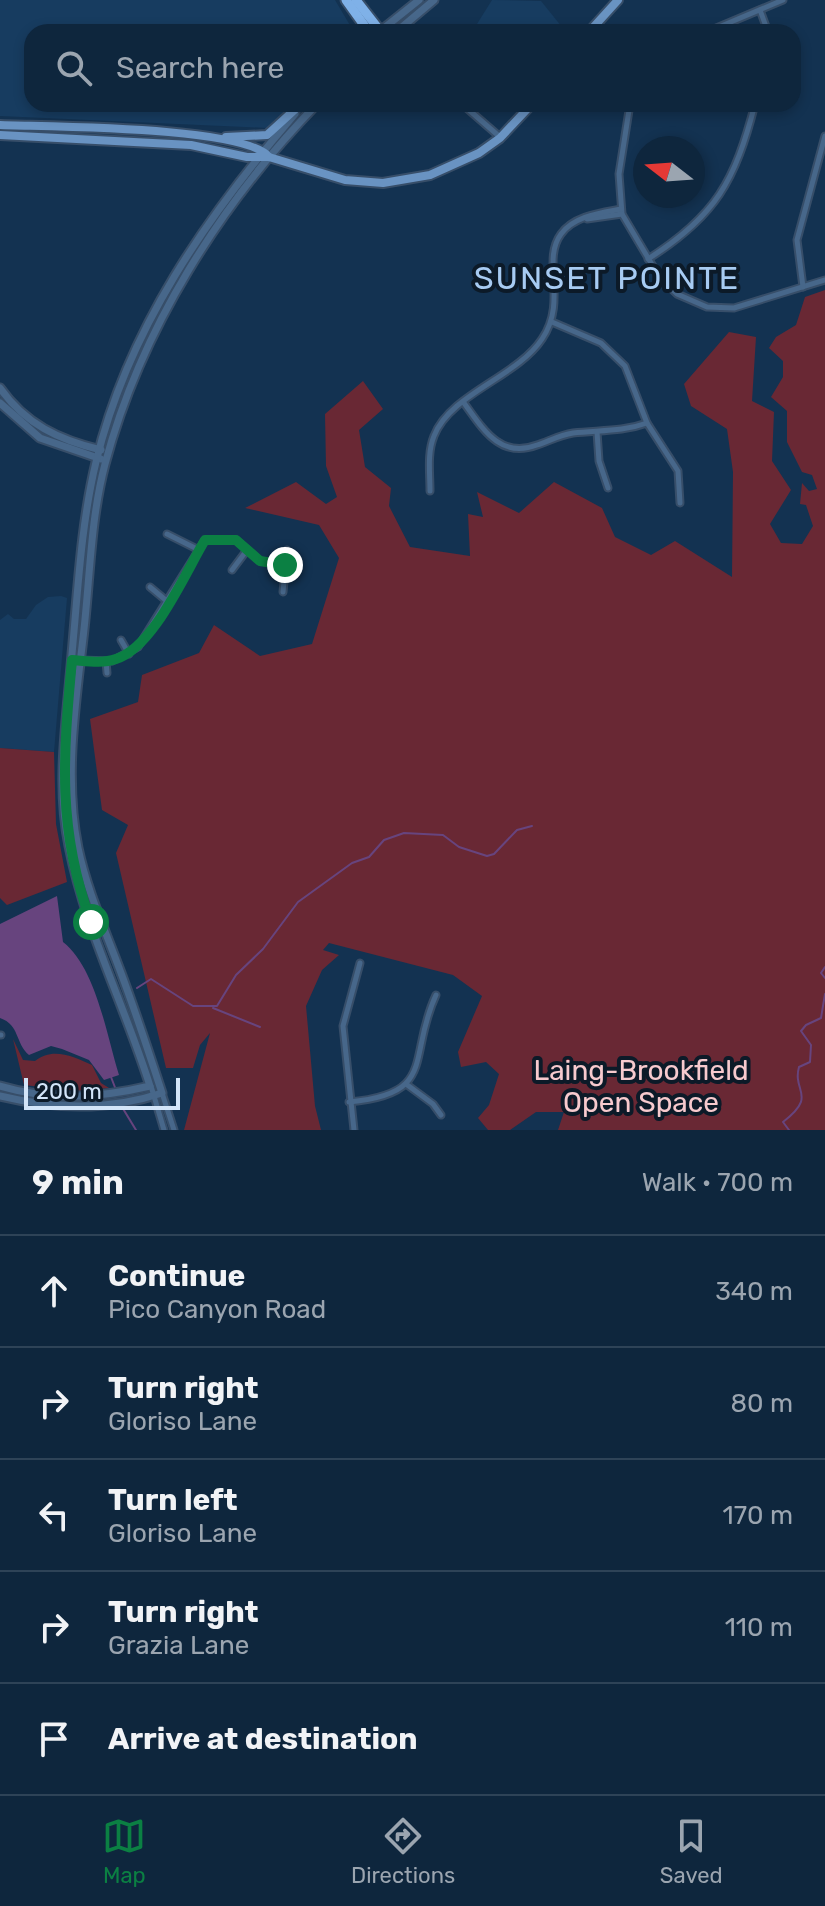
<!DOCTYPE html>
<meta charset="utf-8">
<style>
body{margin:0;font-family:Rubik,sans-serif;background:#1c3248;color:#f1f3f6}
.compass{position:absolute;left:633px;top:136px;width:72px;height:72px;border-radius:50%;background:#0e263d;box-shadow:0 4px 12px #0003;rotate:287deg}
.scale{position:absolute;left:24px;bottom:20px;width:156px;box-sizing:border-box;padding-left:8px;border:4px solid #d3e5f9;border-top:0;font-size:22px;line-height:28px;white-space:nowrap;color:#d3e5f9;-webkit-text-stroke:6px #0c1a28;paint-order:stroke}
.stop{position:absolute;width:24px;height:24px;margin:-18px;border:6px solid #0b8043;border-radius:50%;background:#fff}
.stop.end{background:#0b8043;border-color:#fff;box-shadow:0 2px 8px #0008}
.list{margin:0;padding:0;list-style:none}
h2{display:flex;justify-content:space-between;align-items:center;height:104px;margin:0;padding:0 32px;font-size:34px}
h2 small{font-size:26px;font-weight:400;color:#9ba5b0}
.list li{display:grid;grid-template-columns:52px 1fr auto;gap:24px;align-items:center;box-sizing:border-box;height:112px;padding:0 32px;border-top:2px solid #2e4357}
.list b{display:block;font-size:30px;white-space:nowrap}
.list p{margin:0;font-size:26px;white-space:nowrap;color:#9ba5b0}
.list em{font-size:26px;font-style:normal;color:#9ba5b0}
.icon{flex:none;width:44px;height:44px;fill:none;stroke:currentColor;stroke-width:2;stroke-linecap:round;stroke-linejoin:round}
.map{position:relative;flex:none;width:825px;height:1130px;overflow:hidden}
.search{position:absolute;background:#0e263d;box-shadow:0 4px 12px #0003;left:24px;right:24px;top:24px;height:88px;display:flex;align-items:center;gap:20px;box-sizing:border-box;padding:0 28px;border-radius:24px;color:#9ba5b0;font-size:30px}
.sheet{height:664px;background:#0e263d}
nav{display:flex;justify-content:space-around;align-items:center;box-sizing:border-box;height:112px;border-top:2px solid #2e4357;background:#0e263d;font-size:22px;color:#9ba5b0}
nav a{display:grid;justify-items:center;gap:4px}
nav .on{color:#0b8043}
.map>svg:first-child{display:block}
</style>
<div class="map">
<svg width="825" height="1130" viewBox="0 0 825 1130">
<rect width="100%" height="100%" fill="#133251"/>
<g fill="#173c60">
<polygon points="0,0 335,0 354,32 32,32 32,104 292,104 269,128 0,116"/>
<polygon points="492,0 541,1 566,32 472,32"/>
<polygon points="61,596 67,598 54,752 0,748 0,620 8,614 14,619 26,619 36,605 48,597"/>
</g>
<g fill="#692834">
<polygon points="825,290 825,1130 558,1130 564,1112 536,1112 510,1130 488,1130 478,1118 489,1105 499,1074 486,1062 461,1067 458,1052 482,996 453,975 329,943 323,950 339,955 322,970 306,1006 315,1106 321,1130 184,1130 210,1033 200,1045 193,1068 166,1068 116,853 128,825 102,810 90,719 138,702 142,675 199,653 214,625 260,656 312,644 339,558 319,525 245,508 296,482 326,504 337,497 326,466 325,414 363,381 383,409 359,430 365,467 391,488 389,506 410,547 470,556 468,514 483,517 477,492 519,513 554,482 602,508 615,537 651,555 675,541 732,577 733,472 727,429 691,406 684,384 729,332 756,337 752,401 774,412 772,461 791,490 770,524 781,543 802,544 813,526 806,505 800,504 802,483 809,491 817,489 812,475 802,472 787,442 787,411 771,397 783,377 783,361 769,348 776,337 796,325 805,297"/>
<polygon points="0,748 54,752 56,824 67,882 7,905 0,898"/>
<path d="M13 1039 23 1060 35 1061C52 1047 73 1056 92 1065L101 1083 109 1088 77 1091 24 1085Z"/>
</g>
<path fill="#67447e" d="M57 896 63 942C96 968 106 1033 119 1075L104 1080 89 1060 62 1049 51 1046 29 1055C15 1043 20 1025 0 1018V924Z"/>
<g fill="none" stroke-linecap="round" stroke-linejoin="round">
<g stroke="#67447e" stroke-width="2">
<polyline points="825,967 821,973 825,978"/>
<polyline points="137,988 151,979 193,1006 217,1006 236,975 263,949 298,902 352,863 369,857 384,840 404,833 443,835 459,847 487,856 494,854 517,830 532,826"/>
<polyline points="213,1008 260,1027"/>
<polyline points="111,1077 116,1090"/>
<polyline points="122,1107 136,1130"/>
<path d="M789 1130 783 1122C818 1095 792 1092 799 1067L810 1062 811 1045 801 1031 806 1025 821 1018 825 994"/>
</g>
<g stroke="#374e69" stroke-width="9">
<g id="minor">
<polyline points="760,10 768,32"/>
<polyline points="707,32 783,0"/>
<polyline points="462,104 500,137"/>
<polyline points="630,104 619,174 622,214 660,278 677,294 707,307 734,308 825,280"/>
<polyline points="587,219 622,214"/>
<path d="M648 259C716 216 735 181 755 104"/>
<polyline points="803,287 797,240 825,136"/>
<polyline points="552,322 601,343 625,366 647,423 678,471 680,503"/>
<path d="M464 403C483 429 500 459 537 445 549 441 560 435 573 433 599 430 622 432 647 423"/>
<polyline points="597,432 599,461 608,488"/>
<path d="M430 491C430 473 427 453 434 436 450 394 517 377 542 339 568 301 541 261 561 234 574 216 600 213 621 209"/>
<polyline points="167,534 199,550"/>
<polyline points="232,570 247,550"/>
<polyline points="150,587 168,602"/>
<polyline points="283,592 287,550"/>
<polyline points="121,640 129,654"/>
<polyline points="79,660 112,661 138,647 205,540 236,540 260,561 285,565"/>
<polyline points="106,661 107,673"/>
<polyline points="0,1035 1,1035"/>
<polyline points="406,1084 433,1104 441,1115"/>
<polyline points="151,1086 164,1130"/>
<polyline points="162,1093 174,1130"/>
<path d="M349 1102C438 1094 407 1057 436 995"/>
<polyline points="354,1130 343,1026 360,963"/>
</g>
</g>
<g stroke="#374e69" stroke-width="11">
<g id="secondary">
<polyline points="379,32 419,0"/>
<polyline points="396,32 434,0"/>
<path d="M0 388C25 424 59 440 101 450"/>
<polyline points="0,403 40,438 101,459"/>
<path d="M0 1086C51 1101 99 1098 150 1086 125 1006 85 929 69 846 56 783 67 718 72 654 78 590 81 525 96 462 128 329 207 216 295 114"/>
<path d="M0 1096C54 1109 109 1111 162 1093 149 1053 136 1013 121 973 106 932 87 891 78 848 64 779 75 707 83 638 90 580 90 521 105 464 141 329 220 204 317 104"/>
</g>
</g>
<g stroke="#374e69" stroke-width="12">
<g id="primary">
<polyline points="589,32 618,0"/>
<path d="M0 125C47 127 244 126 269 157"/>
<polyline points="0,135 191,145 247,157 269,157 345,180 383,183 430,175 479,153 500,138 532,104"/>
<polyline points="226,137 267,135 301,104"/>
</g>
</g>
<g stroke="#374e69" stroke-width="13">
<g id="motorway">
<polyline points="346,0 369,32"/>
<polyline points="356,0 381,32"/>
</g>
</g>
<use href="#minor" stroke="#47678a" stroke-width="5"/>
<use href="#secondary" stroke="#47678a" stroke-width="7"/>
<use href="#primary" stroke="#6993c2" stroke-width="8"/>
<use href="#motorway" stroke="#7fb1e8" stroke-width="9"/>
</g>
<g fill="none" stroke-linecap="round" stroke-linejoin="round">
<path stroke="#0b8043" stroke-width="10" d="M91 922C57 830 63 756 72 660 86 661 102 664 116 659 154 647 185 573 205 540H236L260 561 285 565"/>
</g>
<g text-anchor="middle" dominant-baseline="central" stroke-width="8" stroke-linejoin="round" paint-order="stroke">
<g font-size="28" fill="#f7cace" stroke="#0c1a28">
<text x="641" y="1070">Laing-Brookfield<tspan x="641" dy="32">Open Space</tspan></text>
</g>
<g font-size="32" letter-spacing="2" fill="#a7cbf2" stroke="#0c1a28">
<text x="607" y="278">SUNSET POINTE</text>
</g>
</g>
</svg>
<svg class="compass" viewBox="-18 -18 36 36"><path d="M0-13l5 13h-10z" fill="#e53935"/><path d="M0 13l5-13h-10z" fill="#9ba5b0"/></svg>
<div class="scale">200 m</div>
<div class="stop" style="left:91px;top:922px"></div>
<div class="stop end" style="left:285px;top:565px"></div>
<div class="search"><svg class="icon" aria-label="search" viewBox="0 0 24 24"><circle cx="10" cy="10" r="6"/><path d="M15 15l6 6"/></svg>Search here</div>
</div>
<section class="sheet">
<h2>9 min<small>Walk · 700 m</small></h2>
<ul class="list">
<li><svg class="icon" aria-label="ahead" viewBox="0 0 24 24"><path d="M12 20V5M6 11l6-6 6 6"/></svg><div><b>Continue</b><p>Pico Canyon Road</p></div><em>340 m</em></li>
<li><svg class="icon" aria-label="right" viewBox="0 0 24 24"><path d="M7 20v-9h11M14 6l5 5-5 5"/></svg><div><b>Turn right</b><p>Gloriso Lane</p></div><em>80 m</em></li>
<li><svg class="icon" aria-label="left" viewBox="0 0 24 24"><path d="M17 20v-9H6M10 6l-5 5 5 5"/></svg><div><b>Turn left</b><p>Gloriso Lane</p></div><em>170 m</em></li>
<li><svg class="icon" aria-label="right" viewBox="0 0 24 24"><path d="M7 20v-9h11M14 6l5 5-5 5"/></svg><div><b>Turn right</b><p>Grazia Lane</p></div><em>110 m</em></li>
<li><svg class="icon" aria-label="arrive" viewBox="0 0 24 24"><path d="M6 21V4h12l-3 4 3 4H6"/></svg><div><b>Arrive at destination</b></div></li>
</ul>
</section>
<nav>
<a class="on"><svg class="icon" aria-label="map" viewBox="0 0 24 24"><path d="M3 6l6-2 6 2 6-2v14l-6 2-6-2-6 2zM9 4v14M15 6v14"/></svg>Map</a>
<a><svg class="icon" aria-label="directions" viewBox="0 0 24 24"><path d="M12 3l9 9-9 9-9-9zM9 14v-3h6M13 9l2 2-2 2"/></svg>Directions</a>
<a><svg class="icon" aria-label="saved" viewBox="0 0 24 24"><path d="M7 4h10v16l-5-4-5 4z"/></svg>Saved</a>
</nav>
